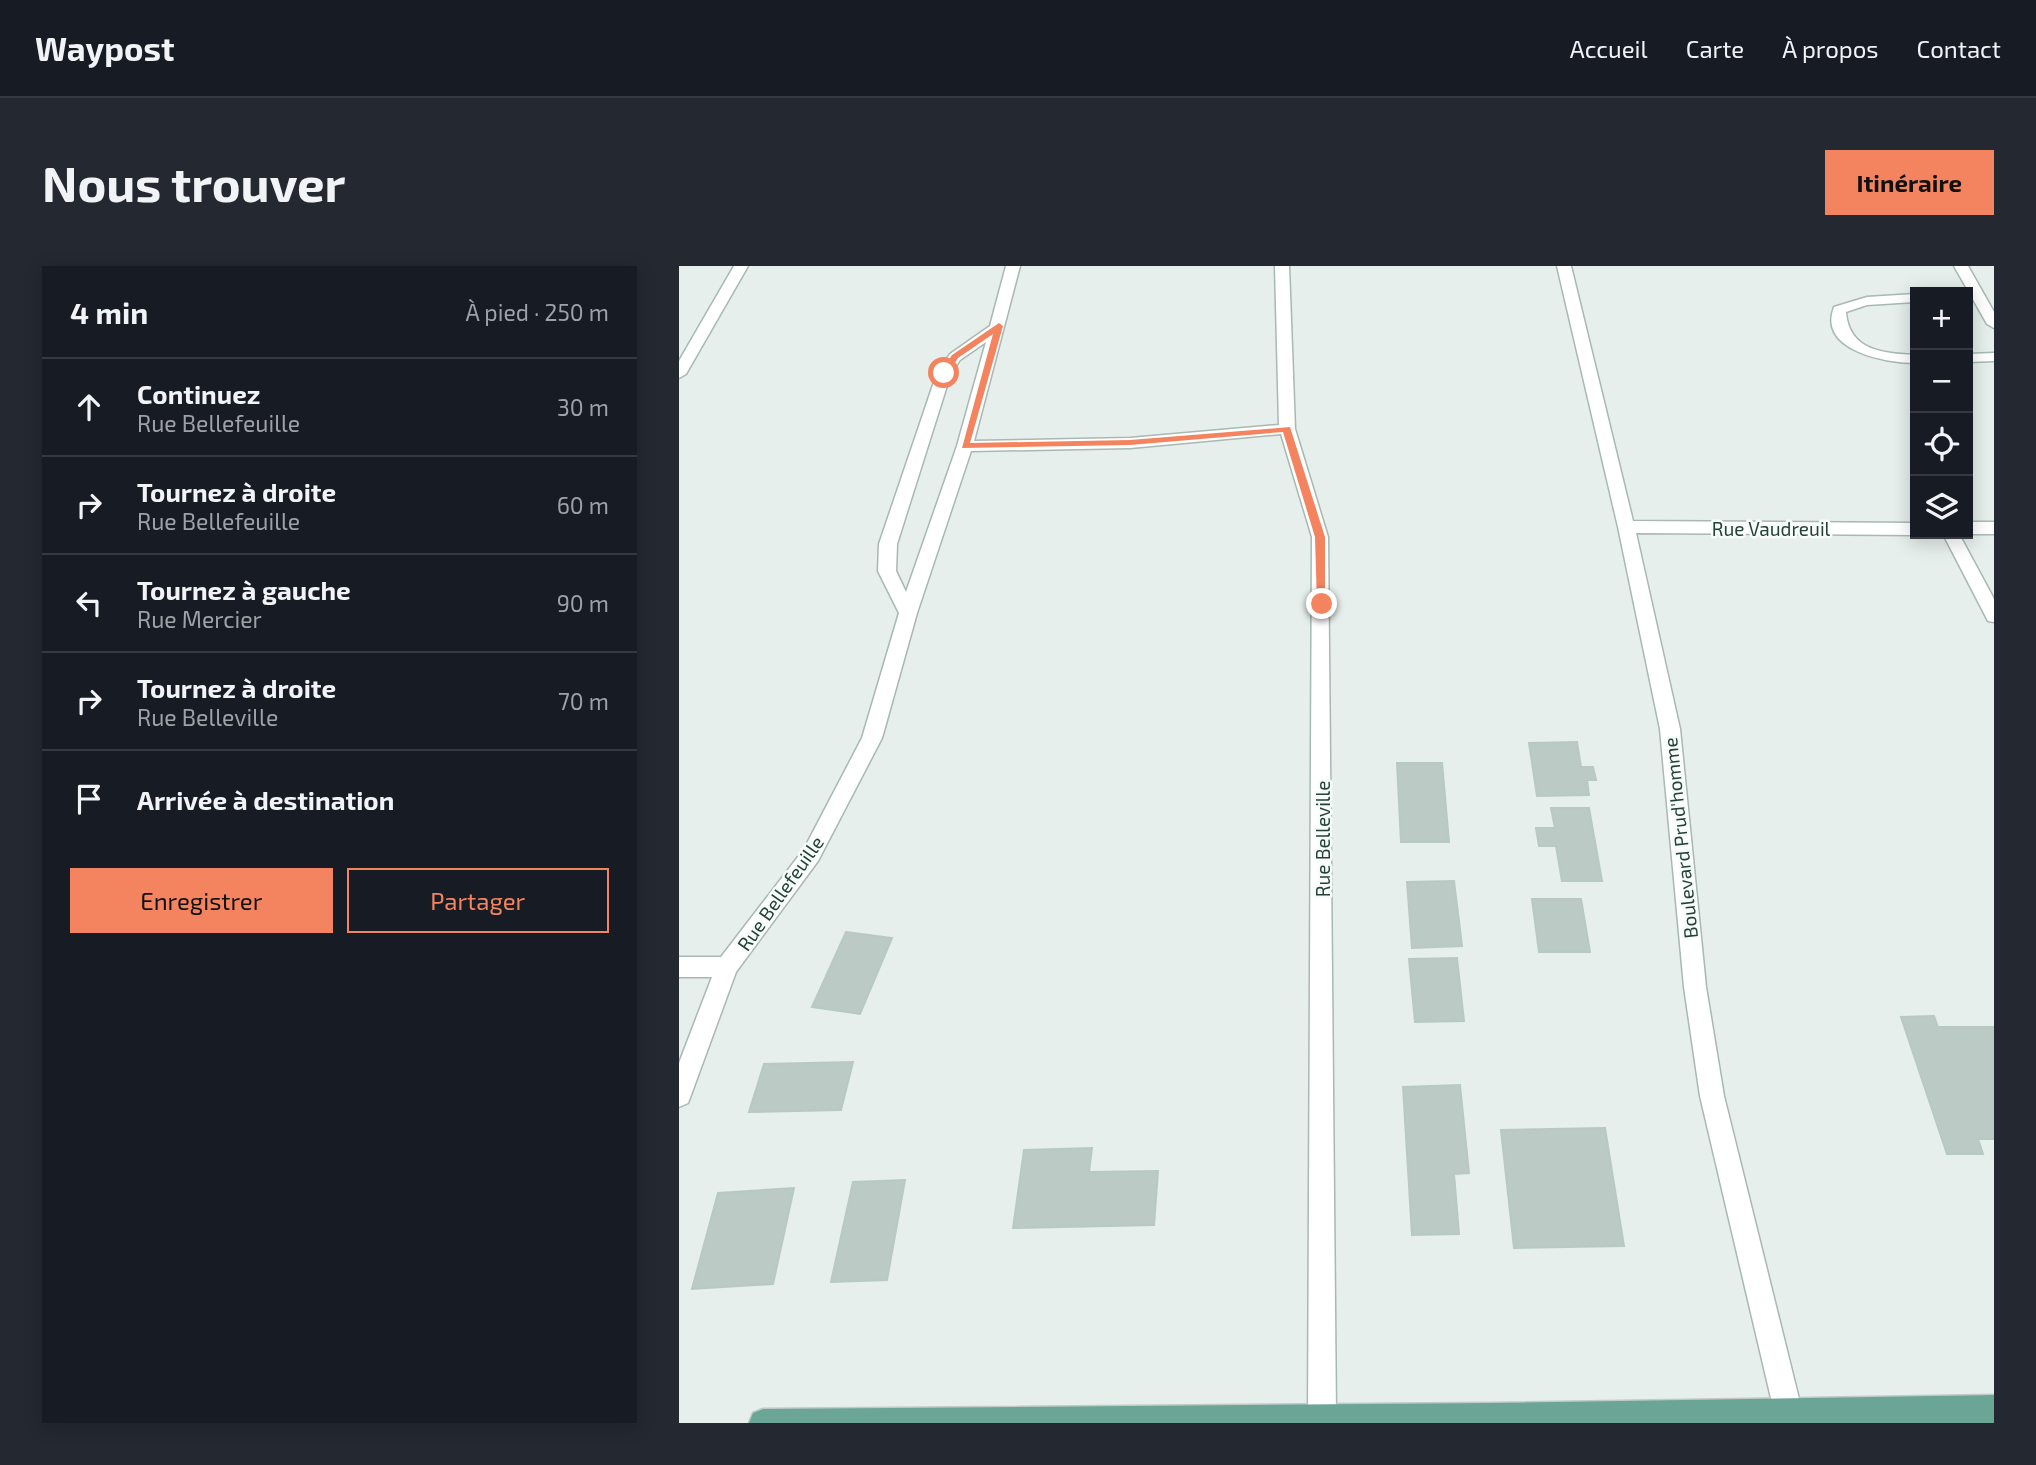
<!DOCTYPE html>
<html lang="fr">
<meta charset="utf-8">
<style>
body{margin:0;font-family:"Exo 2",sans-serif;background:#242831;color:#f1f3f6}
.controls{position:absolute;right:21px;top:21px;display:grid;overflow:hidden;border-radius:0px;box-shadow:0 4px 18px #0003}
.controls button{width:63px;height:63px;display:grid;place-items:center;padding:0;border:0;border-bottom:2px solid #363941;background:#171b24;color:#f1f3f6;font:35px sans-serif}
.stop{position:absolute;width:21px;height:21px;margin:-16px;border:5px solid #f4845f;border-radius:50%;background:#fff}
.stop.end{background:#f4845f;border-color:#fff;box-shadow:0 2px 7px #0008}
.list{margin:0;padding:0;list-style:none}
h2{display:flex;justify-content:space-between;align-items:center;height:91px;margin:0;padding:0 28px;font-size:30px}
h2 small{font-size:23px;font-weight:400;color:#9ea1a6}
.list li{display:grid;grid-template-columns:46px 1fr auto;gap:21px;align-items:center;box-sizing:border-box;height:98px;padding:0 28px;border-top:2px solid #363941}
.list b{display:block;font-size:26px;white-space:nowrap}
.list p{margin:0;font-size:23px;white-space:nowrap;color:#9ea1a6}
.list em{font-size:23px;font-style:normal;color:#9ea1a6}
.actions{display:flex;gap:14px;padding:21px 28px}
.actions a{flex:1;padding:16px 0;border:2px solid #f4845f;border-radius:0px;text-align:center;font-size:24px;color:#f4845f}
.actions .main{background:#f4845f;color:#111}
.icon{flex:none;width:38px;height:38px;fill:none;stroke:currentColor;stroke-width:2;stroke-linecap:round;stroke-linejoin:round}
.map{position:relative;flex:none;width:1315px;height:1157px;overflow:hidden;border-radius:0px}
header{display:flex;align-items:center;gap:42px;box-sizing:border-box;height:98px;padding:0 35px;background:#171b24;border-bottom:2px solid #363941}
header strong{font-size:33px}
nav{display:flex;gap:38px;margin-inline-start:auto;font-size:24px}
.intro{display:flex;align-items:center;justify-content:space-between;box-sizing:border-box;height:168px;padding:0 42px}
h1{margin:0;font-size:49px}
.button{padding:18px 32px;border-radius:0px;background:#f4845f;color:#111;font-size:24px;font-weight:700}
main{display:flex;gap:42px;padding:0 42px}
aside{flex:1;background:#171b24;border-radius:0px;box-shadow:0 4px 18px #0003}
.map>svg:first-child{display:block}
</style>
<header>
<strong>Waypost</strong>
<nav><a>Accueil</a><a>Carte</a><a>À propos</a><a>Contact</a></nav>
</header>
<div class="intro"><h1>Nous trouver</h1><a class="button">Itinéraire</a></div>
<main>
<aside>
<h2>4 min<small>À pied · 250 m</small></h2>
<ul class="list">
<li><svg class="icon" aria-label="ahead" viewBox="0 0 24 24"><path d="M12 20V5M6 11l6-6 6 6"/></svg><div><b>Continuez</b><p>Rue Bellefeuille</p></div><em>30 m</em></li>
<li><svg class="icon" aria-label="right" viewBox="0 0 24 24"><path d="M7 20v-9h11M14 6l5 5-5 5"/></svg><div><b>Tournez à droite</b><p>Rue Bellefeuille</p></div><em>60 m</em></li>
<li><svg class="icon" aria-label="left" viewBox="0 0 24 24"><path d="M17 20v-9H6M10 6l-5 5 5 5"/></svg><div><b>Tournez à gauche</b><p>Rue Mercier</p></div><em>90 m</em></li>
<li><svg class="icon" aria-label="right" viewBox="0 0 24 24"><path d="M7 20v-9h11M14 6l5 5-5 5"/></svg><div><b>Tournez à droite</b><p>Rue Belleville</p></div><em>70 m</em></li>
<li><svg class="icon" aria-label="arrive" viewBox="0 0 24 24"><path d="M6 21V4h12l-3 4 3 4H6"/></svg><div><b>Arrivée à destination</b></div></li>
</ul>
<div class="actions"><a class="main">Enregistrer</a><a>Partager</a></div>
</aside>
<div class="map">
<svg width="1315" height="1157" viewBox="0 0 1315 1157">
<rect width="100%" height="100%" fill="#e6efeb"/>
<g fill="#bbcac4" stroke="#b8c9c2" stroke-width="2">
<polygon points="898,476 902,501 914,501 917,514 908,514 910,529 858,530 850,477"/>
<polygon points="718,497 763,497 770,576 722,576"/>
<polygon points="872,542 910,542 923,615 883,615 877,580 860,580 857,562 876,562"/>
<polygon points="775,615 783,680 733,682 728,616"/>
<polygon points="853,633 902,633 911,686 860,686"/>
<polygon points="167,666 213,672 181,748 133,741"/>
<polygon points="778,692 785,755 736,756 730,693"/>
<polygon points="1255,750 1259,761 1315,761 1315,873 1299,873 1304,888 1268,888 1222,751"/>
<polygon points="174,796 162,844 70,846 85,798"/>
<polygon points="781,819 790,907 775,908 780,968 733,969 724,821"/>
<polygon points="926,862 945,980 835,982 822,864"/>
<polygon points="413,882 410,906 479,905 475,959 334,962 345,884"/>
<polygon points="226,914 208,1014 152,1016 174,916"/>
<polygon points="115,922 94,1018 13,1023 39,927"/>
</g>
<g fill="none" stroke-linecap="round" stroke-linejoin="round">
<g stroke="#a8b8b2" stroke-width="3">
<g id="minor">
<polygon points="55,0 69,0 7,108 0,112 0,95"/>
<path d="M327 0H341L295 175 451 172 600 159 596 0H610L616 163 649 271 657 1150 654 1157H632L629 1150 633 271 602 168 451 182 292 185 238 347 203 472 139 595 57 706 12 829 9 837 0 841V797L33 711H0V691H42L125 583 183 472 220 347 199 305 200 278 258 107 271 88 311 60ZM307 76 278 180 227 326 217 305 218 278 272 107 281 94Z"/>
<polygon points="878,0 892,0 954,255 1236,257 1236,268 1239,268 1236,269 957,267 1001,463 1027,721 1045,830 1123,1145 1119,1155 1099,1155 1095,1145 1021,830 1005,721 981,463 939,261"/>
<polygon points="1275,0 1289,0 1315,46 1315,62 1308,58"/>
<path d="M1236 28V36L1188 39 1167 46C1170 85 1204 87 1236 89V97C1208 97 1138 85 1155 41L1188 31Z"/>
<polygon points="1315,87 1315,95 1289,96 1289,88"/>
<rect x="1289" y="256" width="26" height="12"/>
<polygon points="1264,268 1280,268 1315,333 1315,356 1309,355"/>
</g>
</g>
<g stroke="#c2cac8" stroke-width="3">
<polygon id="major" points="1315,1129 1315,1157 70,1157 74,1147 84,1143 811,1137"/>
</g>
<use href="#minor" fill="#fff" fill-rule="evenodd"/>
<use href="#major" fill="#6aa596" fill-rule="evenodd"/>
</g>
<polygon fill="#f4845f" points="320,57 324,60 291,177 451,174 611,161 646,271 646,341 638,338 636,271 604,166 451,179 283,182 314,68 279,92 268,109 261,107 273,89"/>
<g text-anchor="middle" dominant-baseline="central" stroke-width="5" stroke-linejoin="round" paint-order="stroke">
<g font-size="19" fill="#24423a" stroke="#f7fbf9">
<text x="1092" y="262">Rue Vaudreuil</text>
<text transform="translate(1001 572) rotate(-96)">Boulevard Prud'homme</text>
<text transform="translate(643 573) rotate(-90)">Rue Belleville</text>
<text transform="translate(101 627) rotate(-55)">Rue Bellefeuille</text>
</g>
</g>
</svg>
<div class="controls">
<button>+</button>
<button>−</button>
<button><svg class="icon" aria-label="locate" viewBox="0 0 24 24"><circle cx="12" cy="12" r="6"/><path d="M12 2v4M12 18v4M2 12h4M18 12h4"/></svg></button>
<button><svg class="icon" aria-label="layers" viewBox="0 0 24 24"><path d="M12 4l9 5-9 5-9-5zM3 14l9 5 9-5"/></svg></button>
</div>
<div class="stop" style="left:265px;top:107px"></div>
<div class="stop end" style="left:643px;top:338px"></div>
</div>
</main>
